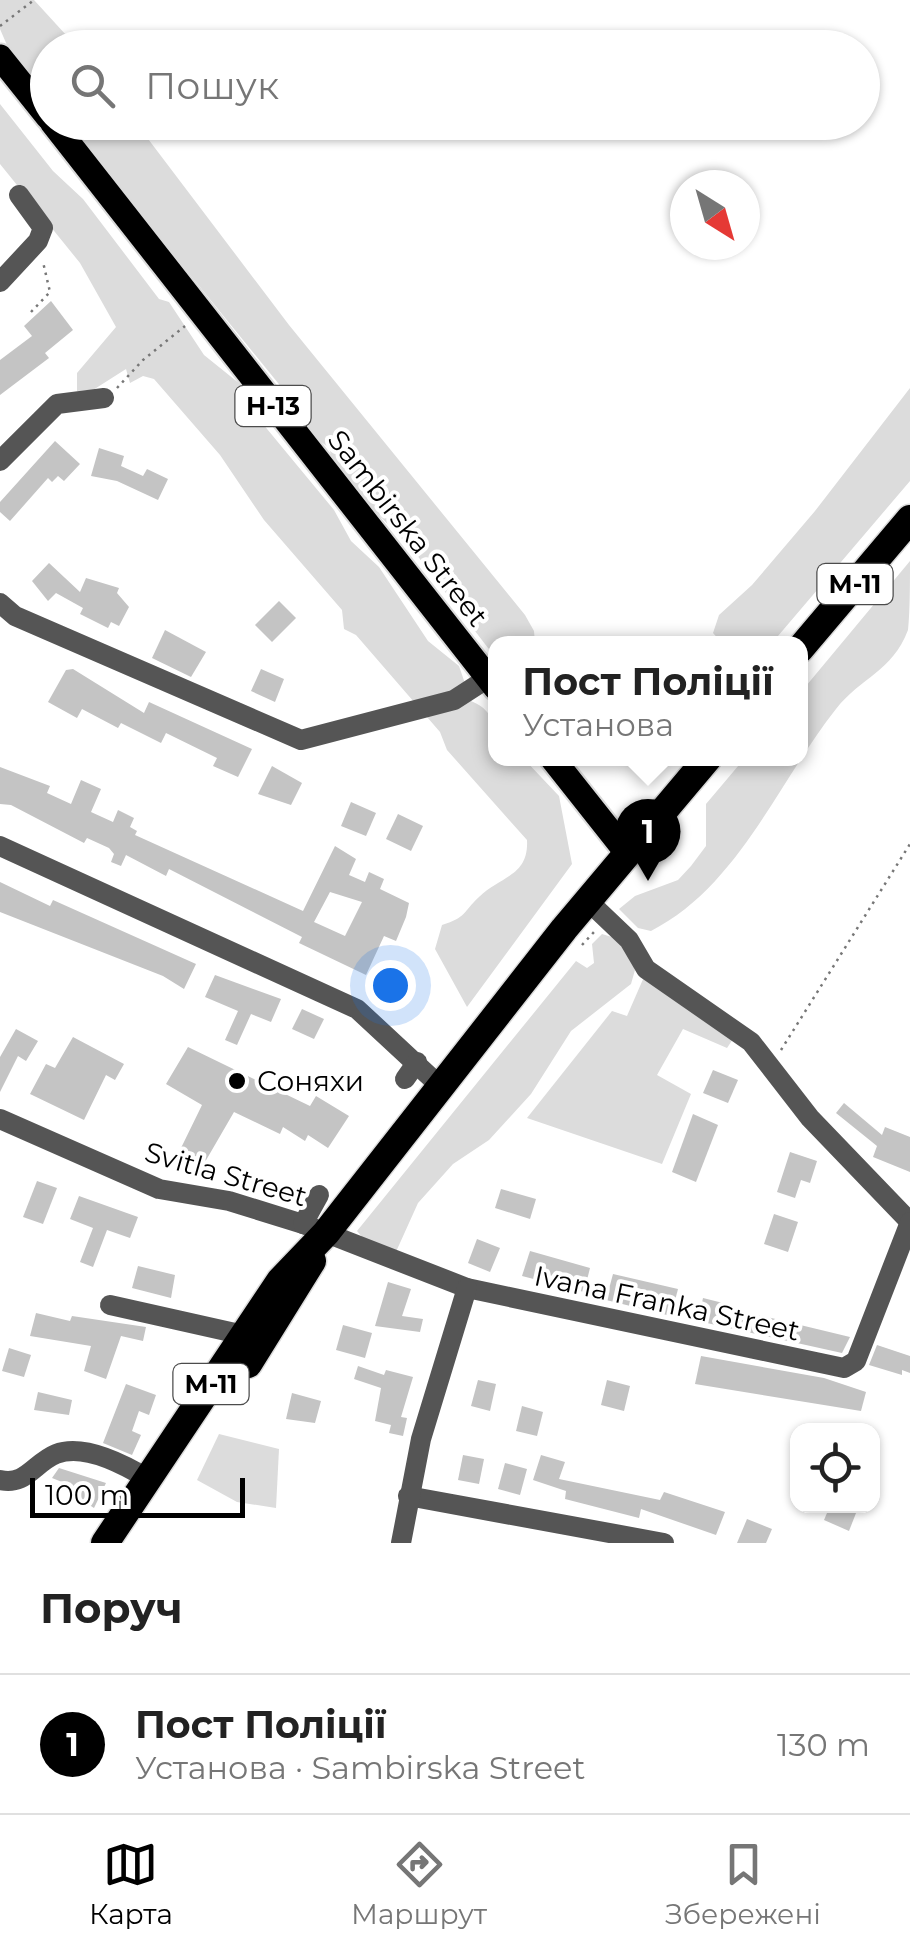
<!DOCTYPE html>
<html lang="uk">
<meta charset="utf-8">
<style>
body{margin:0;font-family:Montserrat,sans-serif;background:#f6f6f6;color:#222}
.controls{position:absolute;right:30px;bottom:30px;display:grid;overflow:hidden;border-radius:20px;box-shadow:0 2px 8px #0004}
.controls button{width:90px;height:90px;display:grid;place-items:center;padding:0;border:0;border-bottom:2px solid #e0e0e0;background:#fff;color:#222;font:50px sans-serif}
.compass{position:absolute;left:670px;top:170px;width:90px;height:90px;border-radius:50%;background:#fff;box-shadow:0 2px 8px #0004;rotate:143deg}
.scale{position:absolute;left:30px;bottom:25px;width:215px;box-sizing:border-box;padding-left:10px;border:5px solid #000;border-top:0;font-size:28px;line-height:35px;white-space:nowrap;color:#000;-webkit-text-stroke:8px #fff;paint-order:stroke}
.you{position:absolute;left:390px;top:985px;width:35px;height:35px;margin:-25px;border:8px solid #fff;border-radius:50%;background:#1a73e8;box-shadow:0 0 0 15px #1a73e833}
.badge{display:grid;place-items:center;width:65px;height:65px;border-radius:50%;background:#000;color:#fff;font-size:32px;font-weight:700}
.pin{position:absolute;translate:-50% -82px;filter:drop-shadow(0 2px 5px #0008)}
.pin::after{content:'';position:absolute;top:52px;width:35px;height:30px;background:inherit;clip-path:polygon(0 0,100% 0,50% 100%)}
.popup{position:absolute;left:488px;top:636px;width:320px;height:130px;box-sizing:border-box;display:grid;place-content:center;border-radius:20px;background:#fff;filter:drop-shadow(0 2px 8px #0005);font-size:32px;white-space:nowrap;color:#767676}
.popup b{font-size:38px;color:#222}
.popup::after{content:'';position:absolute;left:50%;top:100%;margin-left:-20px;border:20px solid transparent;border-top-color:#fff}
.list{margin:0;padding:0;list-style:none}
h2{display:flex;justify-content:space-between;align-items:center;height:130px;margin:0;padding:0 40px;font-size:42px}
h2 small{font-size:32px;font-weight:400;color:#767676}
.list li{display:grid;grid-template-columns:65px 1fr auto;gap:30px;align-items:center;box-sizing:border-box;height:140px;padding:0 40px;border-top:2px solid #e0e0e0}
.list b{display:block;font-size:38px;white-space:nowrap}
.list p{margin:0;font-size:32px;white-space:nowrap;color:#767676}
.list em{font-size:32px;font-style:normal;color:#767676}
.icon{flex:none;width:55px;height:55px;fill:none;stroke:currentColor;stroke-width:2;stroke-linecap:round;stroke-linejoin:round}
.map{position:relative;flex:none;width:910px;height:1543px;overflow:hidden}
.search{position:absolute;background:#fff;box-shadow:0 2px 8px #0004;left:30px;right:30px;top:30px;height:110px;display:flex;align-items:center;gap:25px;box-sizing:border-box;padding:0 35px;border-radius:55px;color:#767676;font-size:38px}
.sheet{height:270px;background:#fff}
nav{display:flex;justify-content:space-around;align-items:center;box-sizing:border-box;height:140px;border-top:2px solid #e0e0e0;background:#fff;font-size:28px;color:#767676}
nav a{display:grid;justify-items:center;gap:5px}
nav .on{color:#000}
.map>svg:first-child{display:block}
</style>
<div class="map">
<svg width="910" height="1543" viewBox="0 0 910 1543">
<rect width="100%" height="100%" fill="#fff"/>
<g fill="#dcdcdc">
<polygon points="0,0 34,0 77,47 48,48 47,89 16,66 0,29"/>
<path d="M0 104 53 171 83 199 159 299 169 302 204 355 240 384 258 418 334 510 351 541 379 567 428 641 459 666 471 701C498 712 495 732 496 758L524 759 559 796 572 864 467 1007 435 949 442 925C467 917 462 913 479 897 501 876 529 876 527 840L447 750 440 732 356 635 344 629 342 610 264 520 220 455 154 379 143 376 130 383 126 369 93 390 77 391V373L116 327 80 263 0 164Z"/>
<polygon points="75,123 136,123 289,325 525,615 534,631 535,643 496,644 495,654 488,648 413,550 335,470 329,448 315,437 278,383 91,153"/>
<polygon points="910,388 910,481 772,643 722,643 713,633 719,615 752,585 815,511"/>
<path d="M910 561C910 582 910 612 908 630 892 672 861 677 836 709 778 782 738 887 651 931L638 928 619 909 635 896 678 880 691 866 706 846V804L744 759 800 758 801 692Z"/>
<polygon points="602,934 625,941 635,970 631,984 571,1031 531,1094 489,1140 453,1164 418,1203 395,1254 379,1257 357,1231 576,961 587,968 594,963 592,944"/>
<polygon points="644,977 735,1036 727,1048 683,1029 657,1075 691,1094 662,1164 527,1118 612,1011 627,1016"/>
<polygon points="219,1434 279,1449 276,1508 237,1502 197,1480"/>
</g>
<g fill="#c4c4c4" fill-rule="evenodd">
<polygon points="51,301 73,330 45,353 49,358 0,395 0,360 32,336 24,326"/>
<polygon points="55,441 80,464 64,481 58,476 52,482 48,478 10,521 0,512 0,502"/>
<polygon points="99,448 124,456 121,466 143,476 147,469 168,479 158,500 117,481 91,476"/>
<polygon points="49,563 80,592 86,578 119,588 117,593 129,607 119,626 111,622 108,628 80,614 83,608 56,593 48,601 32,581"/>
<polygon points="279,601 296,618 272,642 255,625"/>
<polygon points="165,630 206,652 191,677 152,658"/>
<polygon points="73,669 144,713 149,702 252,749 238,777 213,766 217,758 166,733 161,743 121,723 118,728 82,709 77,718 48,702 66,670"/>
<polygon points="261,669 284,679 275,702 251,691"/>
<polygon points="272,766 302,783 291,805 258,794"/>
<path d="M0 767 50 786 47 793 71 804 81 780 101 789 91 812 113 822 118 810 134 818 130 827 137 831 135 835 303 911 335 846 356 859 349 875 365 882 369 872 384 879 380 889 409 903 406 917 396 941 384 936 366 975 299 943 302 937 169 869 166 876 126 855 121 866 111 862 114 854 109 848 87 838 84 843 11 805 0 804ZM330 892 362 902 345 936 314 922Z"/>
<polygon points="351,802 376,813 366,836 341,826"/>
<polygon points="398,814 423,826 411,851 386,839"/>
<polygon points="0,882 50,906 53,900 196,964 184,989 163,976 0,912"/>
<polygon points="215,975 281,999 271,1022 251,1014 237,1045 225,1040 238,1011 205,997"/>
<polygon points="302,1009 324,1019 314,1039 292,1029"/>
<polygon points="16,1029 38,1041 26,1061 18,1056 0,1092 0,1057"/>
<polygon points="73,1037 124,1064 115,1080 106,1075 84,1120 30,1094 46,1064 55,1068"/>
<polygon points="188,1047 310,1106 316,1096 349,1116 328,1148 308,1135 305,1141 283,1127 280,1134 234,1112 205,1162 181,1148 202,1105 166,1084"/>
<polygon points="713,1070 738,1080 728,1103 703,1093"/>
<polygon points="844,1103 882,1135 885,1127 910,1137 910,1172 873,1157 877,1146 836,1113"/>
<polygon points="693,1114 718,1125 696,1182 672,1172"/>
<polygon points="790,1152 817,1161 810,1183 801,1180 795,1198 777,1192"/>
<polygon points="37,1181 57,1188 43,1224 23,1217"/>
<polygon points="501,1189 536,1199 530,1219 495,1208"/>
<polygon points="79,1196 138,1217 130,1238 107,1230 93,1267 80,1262 93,1228 70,1219"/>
<polygon points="774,1214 798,1222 788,1252 764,1244"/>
<polygon points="477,1239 500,1248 490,1272 468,1263"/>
<polygon points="530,1251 590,1268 584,1292 522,1276"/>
<polygon points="138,1266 175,1275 171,1298 132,1288"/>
<polygon points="613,1274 678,1289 671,1316 606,1300"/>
<polygon points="388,1282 411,1289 402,1316 423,1319 420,1332 375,1326"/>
<polygon points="703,1298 727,1304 726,1307 850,1337 842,1353 698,1321"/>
<polygon points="36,1313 70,1321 72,1316 146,1327 143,1341 121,1336 106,1379 84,1371 91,1346 30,1336"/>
<polygon points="343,1325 372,1333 365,1358 336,1350"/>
<polygon points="877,1345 910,1356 910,1373 902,1370 902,1375 869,1365"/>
<polygon points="9,1348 31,1355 24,1377 2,1371"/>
<polygon points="701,1356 824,1378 866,1392 861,1411 695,1384"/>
<polygon points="358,1366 384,1375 386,1370 413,1377 401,1417 407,1418 403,1436 389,1433 391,1425 375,1421 381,1388 354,1379"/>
<polygon points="478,1380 496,1384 490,1411 471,1406"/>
<polygon points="607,1380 630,1386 624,1411 601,1405"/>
<polygon points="126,1384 156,1395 149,1415 139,1411 132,1431 141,1435 132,1455 103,1443"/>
<polygon points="38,1392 72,1400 69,1415 34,1410"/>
<polygon points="292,1393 321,1401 315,1423 286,1419"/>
<polygon points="522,1406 543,1412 537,1436 516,1431"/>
<polygon points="463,1455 484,1459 479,1484 458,1480"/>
<polygon points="541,1455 565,1462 559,1479 660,1500 664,1492 725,1512 716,1535 641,1509 639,1518 565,1499 566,1491 533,1480"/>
<polygon points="505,1463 527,1469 520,1495 498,1489"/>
<polygon points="59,1468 106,1483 94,1508 74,1495 77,1488 52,1478"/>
<polygon points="830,1506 858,1508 849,1531 824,1520"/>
<polygon points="747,1519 772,1529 766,1543 737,1543"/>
</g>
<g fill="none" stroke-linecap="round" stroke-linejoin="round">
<g stroke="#dbdbdb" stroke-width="29">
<g id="major">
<polyline points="0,57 48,117"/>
<polyline points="52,122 496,688"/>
<polyline points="552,758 628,854"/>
</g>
</g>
<g stroke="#dbdbdb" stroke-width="31">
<g id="highway">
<polyline points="800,649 910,519"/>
<polyline points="248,1364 312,1261"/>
<polyline points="105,1543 280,1281 326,1233 564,929 708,758"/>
</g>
</g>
<g stroke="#777" stroke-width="2.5" stroke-dasharray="2.5 5" stroke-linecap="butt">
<polyline points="0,26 34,0"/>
<polyline points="31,312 50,292 43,262"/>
<polyline points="117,388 143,360 185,326"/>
<polyline points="582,945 594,932"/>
<polyline points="781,1050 910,844"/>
</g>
<g stroke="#555" stroke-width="20">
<polyline points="0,282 38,241 43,228 19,195"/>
<polyline points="0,461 57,404 104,398"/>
<polyline points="0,603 15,616 301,740 454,700 488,678"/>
<polyline points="0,846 357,1009 440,1086"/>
<polyline points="588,901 629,940 646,969 751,1042 810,1118 910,1222"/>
<polyline points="405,1079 417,1062"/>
<polyline points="0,1119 159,1189 229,1201 303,1224 467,1288 844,1368 856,1361 910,1222"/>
<polyline points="303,1224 319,1195"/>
<polyline points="110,1305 244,1335"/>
<path d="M0 1480C26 1486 34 1463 56 1454 84 1443 125 1465 148 1479"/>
<polyline points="408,1496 664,1543"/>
<polyline points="401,1543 421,1439 467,1288"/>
</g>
<use href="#major" stroke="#000" stroke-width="25"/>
<use href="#highway" stroke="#000" stroke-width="28"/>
</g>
<circle fill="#000" stroke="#fff" stroke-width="4" cx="237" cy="1081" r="10"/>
<g text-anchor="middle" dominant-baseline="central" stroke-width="8" stroke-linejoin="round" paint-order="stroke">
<g fill="#fff" stroke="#4c4c4c" stroke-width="2.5">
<rect x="235.5" y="386" width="75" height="40" rx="8"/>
<rect x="817.5" y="564" width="75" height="40" rx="8"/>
<rect x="173.5" y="1364" width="75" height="40" rx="8"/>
</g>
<g font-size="25" font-weight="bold" fill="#000">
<text x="273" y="406">Н-13</text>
<text x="855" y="584">М-11</text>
<text x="211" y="1384">М-11</text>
</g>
<g font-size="28" fill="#000" stroke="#fff">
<text transform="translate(408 528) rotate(52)">Sambirska Street</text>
<text transform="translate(226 1174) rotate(16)">Svitla Street</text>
<text transform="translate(667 1303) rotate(12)">Ivana Franka Street</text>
</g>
<g font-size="28" fill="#000" stroke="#fff" text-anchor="start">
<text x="257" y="1081">Соняхи</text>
</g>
</g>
</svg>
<div class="controls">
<button><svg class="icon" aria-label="locate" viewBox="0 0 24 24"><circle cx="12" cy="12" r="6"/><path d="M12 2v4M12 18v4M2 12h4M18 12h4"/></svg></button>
</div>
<svg class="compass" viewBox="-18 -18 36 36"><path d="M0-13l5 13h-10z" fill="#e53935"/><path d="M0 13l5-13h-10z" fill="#767676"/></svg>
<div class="scale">100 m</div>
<div class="you"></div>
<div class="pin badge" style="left:648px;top:881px">1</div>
<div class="popup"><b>Пост Поліції</b>Установа</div>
<div class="search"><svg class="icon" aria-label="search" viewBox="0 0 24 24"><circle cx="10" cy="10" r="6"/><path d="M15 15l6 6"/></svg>Пошук</div>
</div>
<section class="sheet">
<h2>Поруч<small></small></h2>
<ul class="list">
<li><span class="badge">1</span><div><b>Пост Поліції</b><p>Установа · Sambirska Street</p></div><em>130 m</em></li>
</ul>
</section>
<nav>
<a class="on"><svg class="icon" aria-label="map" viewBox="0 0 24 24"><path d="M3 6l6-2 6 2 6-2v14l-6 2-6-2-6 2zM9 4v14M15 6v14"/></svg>Карта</a>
<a><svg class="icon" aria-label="directions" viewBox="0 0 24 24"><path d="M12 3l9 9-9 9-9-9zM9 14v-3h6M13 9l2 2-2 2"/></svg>Маршрут</a>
<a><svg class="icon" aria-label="saved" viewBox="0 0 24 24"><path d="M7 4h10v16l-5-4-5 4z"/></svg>Збережені</a>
</nav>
